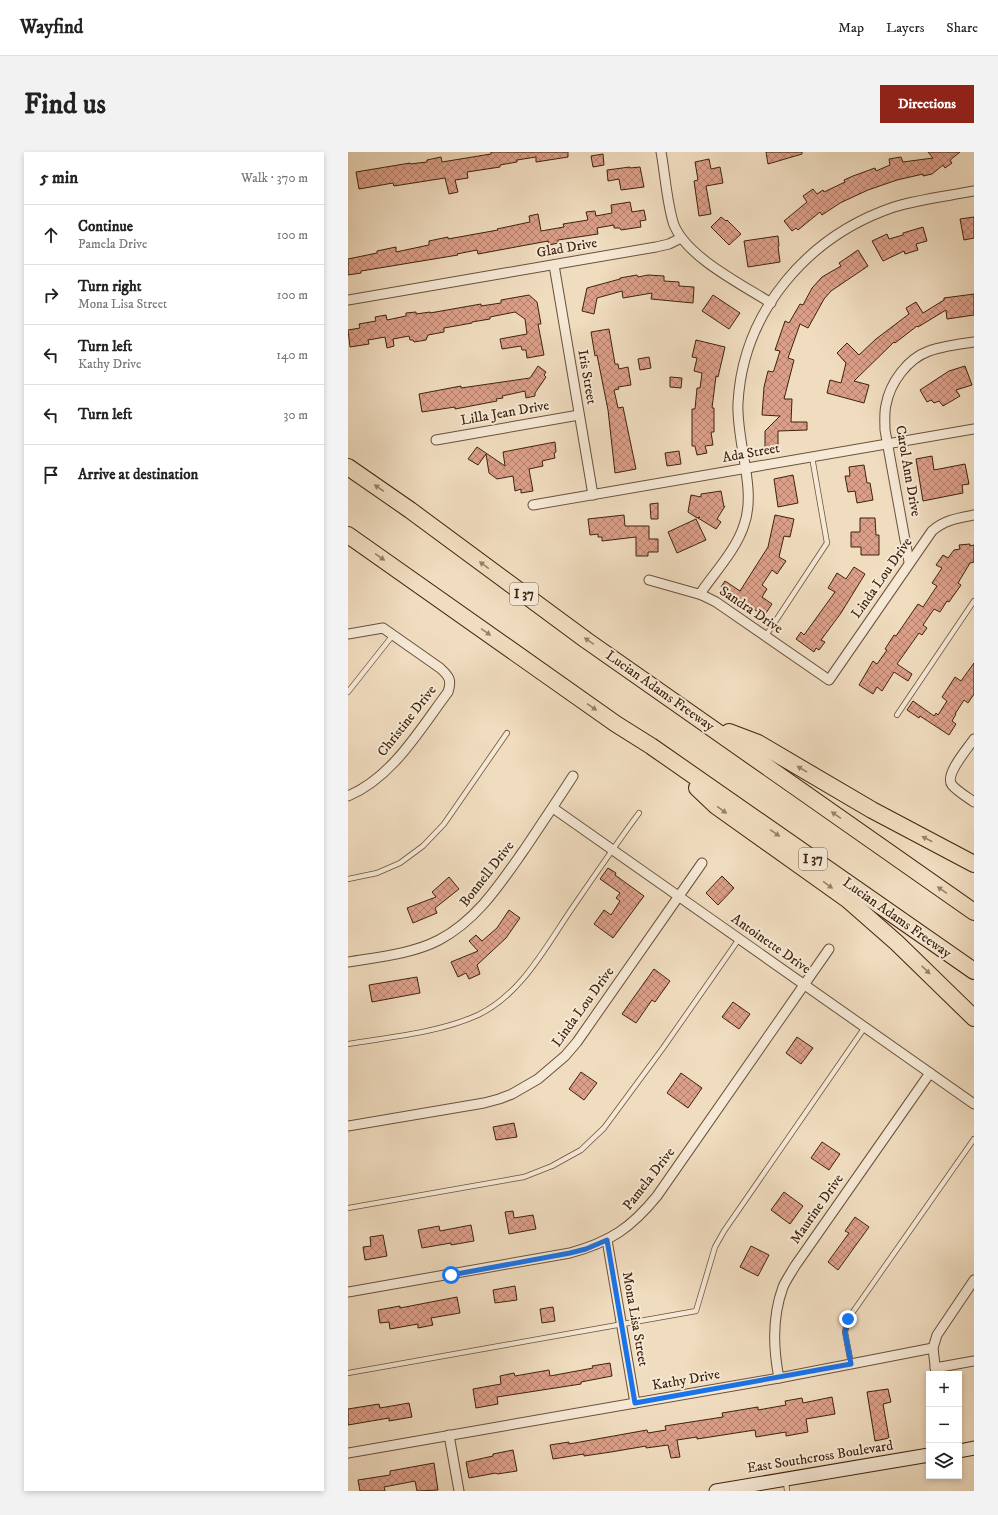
<!DOCTYPE html>
<meta charset="utf-8">
<style>
body{margin:0;font-family:"IM FELL DW Pica",serif;background:#f2f2f2;color:#222}
.controls{position:absolute;right:12px;bottom:12px;display:grid;overflow:hidden;border-radius:0px;box-shadow:0 2px 6px #0003}
.controls button{width:36px;height:36px;display:grid;place-items:center;padding:0;border:0;border-bottom:1px solid #e0e0e0;background:#fff;color:#222;font:20px sans-serif}
.stop{position:absolute;width:12px;height:12px;margin:-9px;border:3px solid #1a73e8;border-radius:50%;background:#fff}
.stop.end{background:#1a73e8;border-color:#fff;box-shadow:0 1px 4px #0008}
.list{margin:0;padding:0;list-style:none}
h2{display:flex;justify-content:space-between;align-items:center;height:52px;margin:0;padding:0 16px;font-size:17px}
h2 small{font-size:13px;font-weight:400;color:#767676}
.list li{display:grid;grid-template-columns:26px 1fr auto;gap:12px;align-items:center;box-sizing:border-box;height:60px;padding:0 16px;border-top:1px solid #e0e0e0}
.list b{display:block;font-size:15px;white-space:nowrap}
.list p{margin:0;font-size:13px;white-space:nowrap;color:#767676}
.list em{font-size:13px;font-style:normal;color:#767676}
.icon{flex:none;width:22px;height:22px;fill:none;stroke:currentColor;stroke-width:2;stroke-linecap:round;stroke-linejoin:round}
.map{position:relative;flex:none;width:626px;height:1339px;overflow:hidden;border-radius:0px}
header{display:flex;align-items:center;gap:24px;box-sizing:border-box;height:56px;padding:0 20px;background:#fff;border-bottom:1px solid #e0e0e0}
header strong{font-size:19px}
nav{display:flex;gap:22px;margin-inline-start:auto;font-size:14px}
.intro{display:flex;align-items:center;justify-content:space-between;box-sizing:border-box;height:96px;padding:0 24px}
h1{margin:0;font-size:28px}
.button{padding:10px 18px;border-radius:0px;background:#8f2418;color:#fff;font-size:14px;font-weight:700}
main{display:flex;gap:24px;padding:0 24px}
aside{flex:1;background:#fff;border-radius:0px;box-shadow:0 2px 6px #0003}
.map>svg:first-child{display:block}
</style>
<header>
<strong>Wayfind</strong>
<nav><a>Map</a><a>Layers</a><a>Share</a></nav>
</header>
<div class="intro"><h1>Find us</h1><a class="button">Directions</a></div>
<main>
<aside>
<h2>5 min<small>Walk · 370 m</small></h2>
<ul class="list">
<li><svg class="icon" aria-label="ahead" viewBox="0 0 24 24"><path d="M12 20V5M6 11l6-6 6 6"/></svg><div><b>Continue</b><p>Pamela Drive</p></div><em>100 m</em></li>
<li><svg class="icon" aria-label="right" viewBox="0 0 24 24"><path d="M7 20v-9h11M14 6l5 5-5 5"/></svg><div><b>Turn right</b><p>Mona Lisa Street</p></div><em>100 m</em></li>
<li><svg class="icon" aria-label="left" viewBox="0 0 24 24"><path d="M17 20v-9H6M10 6l-5 5 5 5"/></svg><div><b>Turn left</b><p>Kathy Drive</p></div><em>140 m</em></li>
<li><svg class="icon" aria-label="left" viewBox="0 0 24 24"><path d="M17 20v-9H6M10 6l-5 5 5 5"/></svg><div><b>Turn left</b></div><em>30 m</em></li>
<li><svg class="icon" aria-label="arrive" viewBox="0 0 24 24"><path d="M6 21V4h12l-3 4 3 4H6"/></svg><div><b>Arrive at destination</b></div></li>
</ul>
</aside>
<div class="map">
<svg width="626" height="1339" viewBox="0 0 626 1339">
<defs>
<pattern id="building-cross-hatch" width="8" height="8" patternUnits="userSpaceOnUse"><rect width="8" height="8" fill="#dc9f89"/><path d="M0 0l8 8M0 8l8-8" fill="none" stroke="#b4816e"/></pattern>
</defs>
<rect width="100%" height="100%" fill="#f0dcbf"/>
<filter id="stains"><feTurbulence type="fractalNoise" baseFrequency=".005" numOctaves="4"/><feColorMatrix values="0 0 0 0 .2 0 0 0 0 .09 0 0 0 0 .02 0 0 0 .5 -.17"/></filter>
<radialGradient id="worn" r=".72"><stop offset=".6" stop-color="#630" stop-opacity="0"/><stop offset="1" stop-color="#630" stop-opacity=".3"/></radialGradient>
<g fill="url(#building-cross-hatch)" stroke="#3e230e">
<polygon points="143,0 220,0 220,5 188,10 188,5 169,8 169,10 152,13 152,15 119,20 120,26 107,28 110,40 101,42 97,26 46,34 45,31 11,37 8,20 62,11 62,12 79,10 79,8 93,5 94,10 143,2"/>
<polygon points="418,0 454,0 454,2 420,12"/>
<polygon points="580,0 612,0 602,8 604,11 597,16 595,13 584,22 575,24 575,22 549,28 520,38 492,51 474,63 472,60 450,78 448,76 444,79 436,69 459,50 455,44 465,37 469,42 475,38 476,40 497,30 496,28 505,24 527,16 528,19 542,13 541,7 553,5 555,10 585,6"/>
<polygon points="255,2 256,13 245,15 243,4"/>
<polygon points="361,7 363,17 372,15 375,31 358,34 363,62 351,64 346,29 350,28 347,10"/>
<polygon points="282,15 282,16 292,15 296,35 273,38 271,27 260,29 259,18"/>
<polygon points="282,50 284,60 296,58 298,68 292,69 293,75 273,78 272,76 266,76 266,73 249,76 250,82 210,88 210,91 201,93 200,89 130,102 129,98 109,102 110,103 13,119 13,121 0,123 0,107 29,101 29,99 48,95 48,100 81,93 81,89 100,85 100,87 150,78 149,77 182,70 181,64 190,62 193,79 216,75 215,72 240,68 238,60 247,59 248,64 264,61 263,53"/>
<polygon points="373,65 378,69 379,68 393,82 381,93 363,75"/>
<polygon points="626,65 626,86 616,88 612,67"/>
<polygon points="575,75 579,89 568,92 570,98 557,102 556,99 535,109 524,89 539,82 541,87 555,83 555,81"/>
<polygon points="430,84 431,94 430,94 432,110 400,115 396,89"/>
<polygon points="510,98 520,114 483,139 476,147 460,176 452,172 440,206 446,208 436,247 444,247 443,270 459,270 459,278 430,279 430,296 417,296 417,279 432,264 414,263 416,235 420,219 425,220 426,218 432,199 427,198 437,169 441,171 452,152 455,153 464,136 474,125 493,114 491,111"/>
<polygon points="289,123 290,125 300,123 316,124 316,129 331,130 331,134 346,135 345,151 303,147 304,141 275,146 274,139 249,146 246,162 234,159 239,136 272,127 272,126"/>
<polygon points="626,142 626,163 599,167 598,158 570,175 569,174 547,191 546,190 506,229 521,233 516,251 479,241 482,228 493,231 498,211 489,201 499,191 511,203 528,187 561,162 558,156 568,150 575,161 596,148 596,146"/>
<polygon points="181,143 189,150 193,172 190,172 196,203 179,206 178,198 174,198 173,194 154,197 152,187 179,182 177,167 167,160 142,165 142,167 124,170 124,171 96,176 96,180 80,183 78,188 66,190 65,188 62,188 61,184 45,187 46,194 39,196 37,185 20,188 21,192 2,195 0,178 12,176 11,172 28,169 27,165 38,163 39,168 58,164 58,161 68,160 68,162 82,160 82,161 133,152 133,154 153,151 153,148"/>
<polygon points="365,143 392,161 381,177 354,159"/>
<polygon points="261,177 267,212 270,212 271,217 280,215 283,233 270,235 271,237 266,238 270,256 275,255 288,317 267,321 260,258 249,203 247,204 243,180"/>
<polygon points="348,188 377,195 370,225 368,224 364,256 366,256 366,280 363,280 365,293 357,294 359,301 349,303 347,294 344,294 344,257 347,257 349,236 352,236 354,221 346,219 349,206 344,205"/>
<polygon points="301,205 303,216 292,218 290,207"/>
<polygon points="190,214 198,220 196,223 198,225 187,241 187,244 178,246 177,239 154,244 155,246 148,247 149,249 107,257 107,255 74,260 71,242 113,234 113,236 182,226"/>
<polygon points="617,214 624,233 608,238 612,244 595,254 591,249 586,251 583,248 579,250 572,238 601,219"/>
<polygon points="322,225 334,226 333,236 322,235"/>
<polygon points="207,290 208,300 206,301 207,306 194,309 195,314 181,317 185,339 173,341 173,337 167,339 165,324 149,327 141,321 138,302 130,313 120,307 129,295 157,314 155,300"/>
<polygon points="331,299 333,312 319,314 317,301"/>
<polygon points="584,304 586,318 617,312 621,332 614,333 615,341 575,349 568,307"/>
<polygon points="516,313 519,331 522,331 525,348 509,351 507,339 500,340 497,324 502,324 501,315"/>
<polygon points="445,323 450,351 430,355 426,327"/>
<polygon points="373,339 376,355 377,354 369,367 373,370 368,377 350,366 352,365 349,366 340,360 343,343 353,345 353,342"/>
<polygon points="310,351 310,367 303,367 302,352"/>
<polygon points="276,363 277,374 301,374 301,387 310,387 310,400 300,400 300,404 288,404 288,385 254,389 254,385 250,385 250,382 242,383 240,367"/>
<polygon points="427,363 446,367 442,385 436,384 431,405 438,409 429,422 424,418 414,433 419,437 414,445 424,452 416,464 373,435 377,429 392,439 420,395"/>
<polygon points="512,366 527,366 528,383 531,383 531,403 513,403 513,395 503,395 503,380 512,380"/>
<polygon points="348,367 358,388 329,401 320,380"/>
<polygon points="622,392 622,394 626,393 626,410 622,411 610,431 613,433 601,450 599,449 592,460 586,457 575,473 579,476 574,483 571,481 549,512 564,522 560,529 546,520 534,539 529,535 525,542 511,533 525,509 529,512 539,498 537,497 546,483 548,484 570,452 575,455 589,434 584,431 594,416 588,413 595,403 600,406 606,398 612,397 611,393"/>
<polygon points="506,415 517,422 493,461 473,488 477,490 471,498 468,496 466,500 448,487 453,480 456,483 487,440 480,436 489,421 498,427"/>
<polygon points="626,511 626,542 620,551 616,548 607,562 608,562 604,569 608,572 601,583 572,564 571,566 559,558 565,549 586,564 588,561 590,563 599,549 594,545 607,525 613,529"/>
<polygon points="260,716 268,721 267,723 296,744 265,786 246,772 256,758 263,763 272,749 268,746 272,741 252,727"/>
<polygon points="374,724 386,736 370,753 358,741"/>
<polygon points="101,725 111,737 87,756 89,761 65,771 59,756 88,745 84,740"/>
<polygon points="161,758 172,766 158,786 129,813 132,822 121,827 118,821 110,825 103,810 130,799 121,789 128,783 134,789 149,776"/>
<polygon points="306,817 322,829 307,850 304,848 288,871 274,862"/>
<polygon points="69,825 72,841 24,850 21,833"/>
<polygon points="385,850 402,862 391,877 374,865"/>
<polygon points="449,885 465,896 453,912 438,901"/>
<polygon points="233,920 249,931 236,948 221,937"/>
<polygon points="333,921 354,936 340,956 319,941"/>
<polygon points="166,971 169,985 148,988 145,975"/>
<polygon points="474,990 492,1002 481,1018 463,1006"/>
<polygon points="436,1040 455,1054 442,1072 423,1058"/>
<polygon points="165,1059 166,1066 185,1063 188,1077 161,1082 157,1060"/>
<polygon points="507,1065 521,1075 490,1118 480,1110 501,1081 497,1079"/>
<polygon points="123,1073 126,1089 103,1093 103,1091 74,1096 70,1078 91,1074 92,1079"/>
<polygon points="35,1083 39,1104 17,1108 15,1095 23,1094 22,1085"/>
<polygon points="403,1094 421,1103 410,1124 392,1115"/>
<polygon points="167,1134 169,1148 147,1151 145,1138"/>
<polygon points="109,1145 112,1161 83,1166 85,1173 70,1176 70,1172 42,1177 41,1170 32,1171 30,1158 52,1154 52,1156"/>
<polygon points="205,1155 207,1169 194,1171 192,1157"/>
<polygon points="262,1211 264,1224 233,1230 233,1232 149,1245 150,1252 128,1256 125,1237 153,1232 152,1224 166,1221 167,1224 201,1218 202,1224 245,1216 244,1214"/>
<polygon points="540,1237 543,1250 535,1252 541,1286 527,1289 519,1240"/>
<polygon points="484,1245 487,1262 458,1267 460,1280 438,1284 438,1280 408,1285 407,1278 349,1287 349,1285 329,1288 332,1305 323,1306 320,1293 298,1296 298,1294 263,1300 236,1304 236,1302 205,1307 202,1293 221,1290 221,1292 299,1278 300,1281 318,1278 317,1274 375,1265 374,1261 410,1255 410,1258 438,1253 437,1249 454,1246 455,1251"/>
<polygon points="61,1251 64,1265 41,1269 41,1266 0,1273 0,1257 31,1252 32,1256"/>
<polygon points="165,1298 169,1319 149,1322 148,1321 121,1326 118,1310 145,1304 145,1302"/>
<polygon points="86,1311 90,1338 69,1339 67,1329 36,1335 37,1339 12,1339 10,1328 42,1323 42,1319"/>
</g>
<g fill="none" stroke-linecap="round" stroke-linejoin="round">
<g stroke="#6a513a" stroke-width="6">
<g id="lane">
<polyline points="417,485 479,391 464,305"/>
<polyline points="0,540 45,483"/>
<polyline points="549,563 626,449"/>
<polyline points="0,727 29,721 52,711 75,694 96,672 159,581"/>
<path d="M0 892C42 885 90 881 130 863 174 842 198 794 225 755 247 723 268 692 291 661"/>
<polyline points="0,1056 176,1025 204,1014 233,998 256,976 315,896 391,787"/>
<polyline points="503,1212 497,1180 500,1167 626,987"/>
<polyline points="0,1221 348,1159 367,1095 376,1079 517,875"/>
<polyline points="438,1329 439,1339"/>
</g>
</g>
<g stroke="#6a513a" stroke-width="11">
<g id="street">
<path d="M313 0C317 21 319 53 326 73 339 105 393 132 423 151"/>
<polyline points="206,113 245,343"/>
<polyline points="0,148 308,95 321,92 333,86"/>
<polyline points="88,288 231,263"/>
<polyline points="185,353 626,277"/>
<path d="M561 410 537 278C537 270 536 261 538 253 542 231 559 207 581 199 595 194 611 192 626 190"/>
<path d="M301 428 354 443 368 450 481 528 584 379C596 368 610 366 626 363"/>
<path d="M354 443V439C368 419 389 396 396 373 409 337 388 290 390 251 395 159 460 84 546 55 572 47 600 44 626 39"/>
<path d="M0 482 35 476 92 516C101 524 104 528 100 540 72 577 45 625 0 644"/>
<path d="M626 587C620 596 596 623 604 633 609 639 619 645 626 650"/>
<polyline points="205,656 626,952"/>
<path d="M0 810C30 805 64 802 91 788 129 768 152 732 176 698 192 674 209 649 225 624"/>
<polyline points="0,974 136,951 151,947 164,942 190,927 217,904 229,890 354,711"/>
<polyline points="259,1088 287,1251"/>
<path d="M0 1140 222 1101C262 1090 283 1076 309 1044L481 797"/>
<polyline points="587,1216 626,1209"/>
<polyline points="588,1222 585,1196 589,1183 626,1128"/>
<path d="M431 1226C425 1196 424 1165 435 1135 438 1128 443 1121 447 1114L582 921"/>
<polyline points="101,1283 111,1339"/>
<polyline points="0,1301 431,1226 585,1196"/>
</g>
</g>
<g stroke="#3e230e" stroke-width="15">
<g id="secondary">
<polyline points="611,1299 626,1296"/>
<polyline points="368,1339 581,1303"/>
</g>
</g>
<g stroke="#3e230e" stroke-width="18">
<g id="highway">
<polyline points="0,315 62,358 238,488 626,760"/>
<polyline points="0,383 268,572 303,594 626,819"/>
<polyline points="381,580 410,591 524,658 626,712"/>
<polyline points="349,636 368,654 500,748 549,791 626,866"/>
</g>
</g>
<use href="#lane" stroke="#f5e8d5" stroke-width="4.5"/>
<use href="#street" stroke="#f5e8d5" stroke-width="9"/>
<use href="#secondary" stroke="#f5e8d5" stroke-width="13"/>
<use href="#highway" stroke="#f0dcbf" stroke-width="16"/>
</g>
<defs><path id="oneway-solid" d="M-6-.8H1V-3.2L6.5 0L1 3.2V.8H-6Z"/></defs>
<g fill="#978066">
<use href="#oneway-solid" transform="translate(31 336) rotate(-145)"/>
<use href="#oneway-solid" transform="translate(32 405) rotate(35)"/>
<use href="#oneway-solid" transform="translate(136 413) rotate(-144)"/>
<use href="#oneway-solid" transform="translate(138 480) rotate(35)"/>
<use href="#oneway-solid" transform="translate(241 489) rotate(-145)"/>
<use href="#oneway-solid" transform="translate(244 555) rotate(35)"/>
<use href="#oneway-solid" transform="translate(454 617) rotate(-149)"/>
<use href="#oneway-solid" transform="translate(374 658) rotate(36)"/>
<use href="#oneway-solid" transform="translate(488 663) rotate(-145)"/>
<use href="#oneway-solid" transform="translate(427 681) rotate(35)"/>
<use href="#oneway-solid" transform="translate(579 687) rotate(-152)"/>
<use href="#oneway-solid" transform="translate(480 733) rotate(36)"/>
<use href="#oneway-solid" transform="translate(594 738) rotate(-145)"/>
<use href="#oneway-solid" transform="translate(578 818) rotate(44)"/>
</g>
<g fill="none" stroke-linecap="round" stroke-linejoin="round">
<polyline stroke="#1a73e8" stroke-width="5" points="103,1123 222,1101 238,1097 259,1088 287,1251 503,1212 497,1180 500,1167"/>
</g>
<g text-anchor="middle" dominant-baseline="central" stroke-width="4" stroke-linejoin="round" paint-order="stroke">
<g fill="#f5e8d5" stroke="#755e4a" stroke-width="1">
<rect x="162" y="431" width="28" height="22" rx="3"/>
<rect x="451" y="696" width="28" height="22" rx="3"/>
</g>
<g font-size="13" font-weight="bold" fill="#3e230e">
<text x="176" y="442">I 37</text>
<text x="465" y="707">I 37</text>
</g>
<g font-size="14" fill="#3e230e" stroke="#f5e8d5">
<text transform="translate(219 96) rotate(-10)">Glad Drive</text>
<text transform="translate(239 225) rotate(80)">Iris Street</text>
<text transform="translate(157 261) rotate(-10)">Lilla Jean Drive</text>
<text transform="translate(403 301) rotate(-10)">Ada Street</text>
<text transform="translate(560 319) rotate(80)">Carol Ann Drive</text>
<text transform="translate(534 426) rotate(-55)">Linda Lou Drive</text>
<text transform="translate(403 458) rotate(34)">Sandra Drive</text>
<text transform="translate(312 539) rotate(35)">Lucian Adams Freeway</text>
<text transform="translate(59 569) rotate(-52)">Christine Drive</text>
<text transform="translate(139 722) rotate(-52)">Bonnell Drive</text>
<text transform="translate(549 766) rotate(35)">Lucian Adams Freeway</text>
<text transform="translate(423 792) rotate(35)">Antoinette Drive</text>
<text transform="translate(235 855) rotate(-54)">Linda Lou Drive</text>
<text transform="translate(301 1027) rotate(-52)">Pamela Drive</text>
<text transform="translate(469 1057) rotate(-55)">Maurine Drive</text>
<text transform="translate(287 1167) rotate(80)">Mona Lisa Street</text>
<text transform="translate(338 1228) rotate(-10)">Kathy Drive</text>
<text transform="translate(472 1305) rotate(-9)">East Southcross Boulevard</text>
</g>
</g>
<rect width="100%" height="100%" filter="url(#stains)"/>
<rect width="100%" height="100%" fill="url(#worn)"/>
</svg>
<div class="controls">
<button>+</button>
<button>−</button>
<button><svg class="icon" aria-label="layers" viewBox="0 0 24 24"><path d="M12 4l9 5-9 5-9-5zM3 14l9 5 9-5"/></svg></button>
</div>
<div class="stop" style="left:103px;top:1123px"></div>
<div class="stop end" style="left:500px;top:1167px"></div>
</div>
</main>
